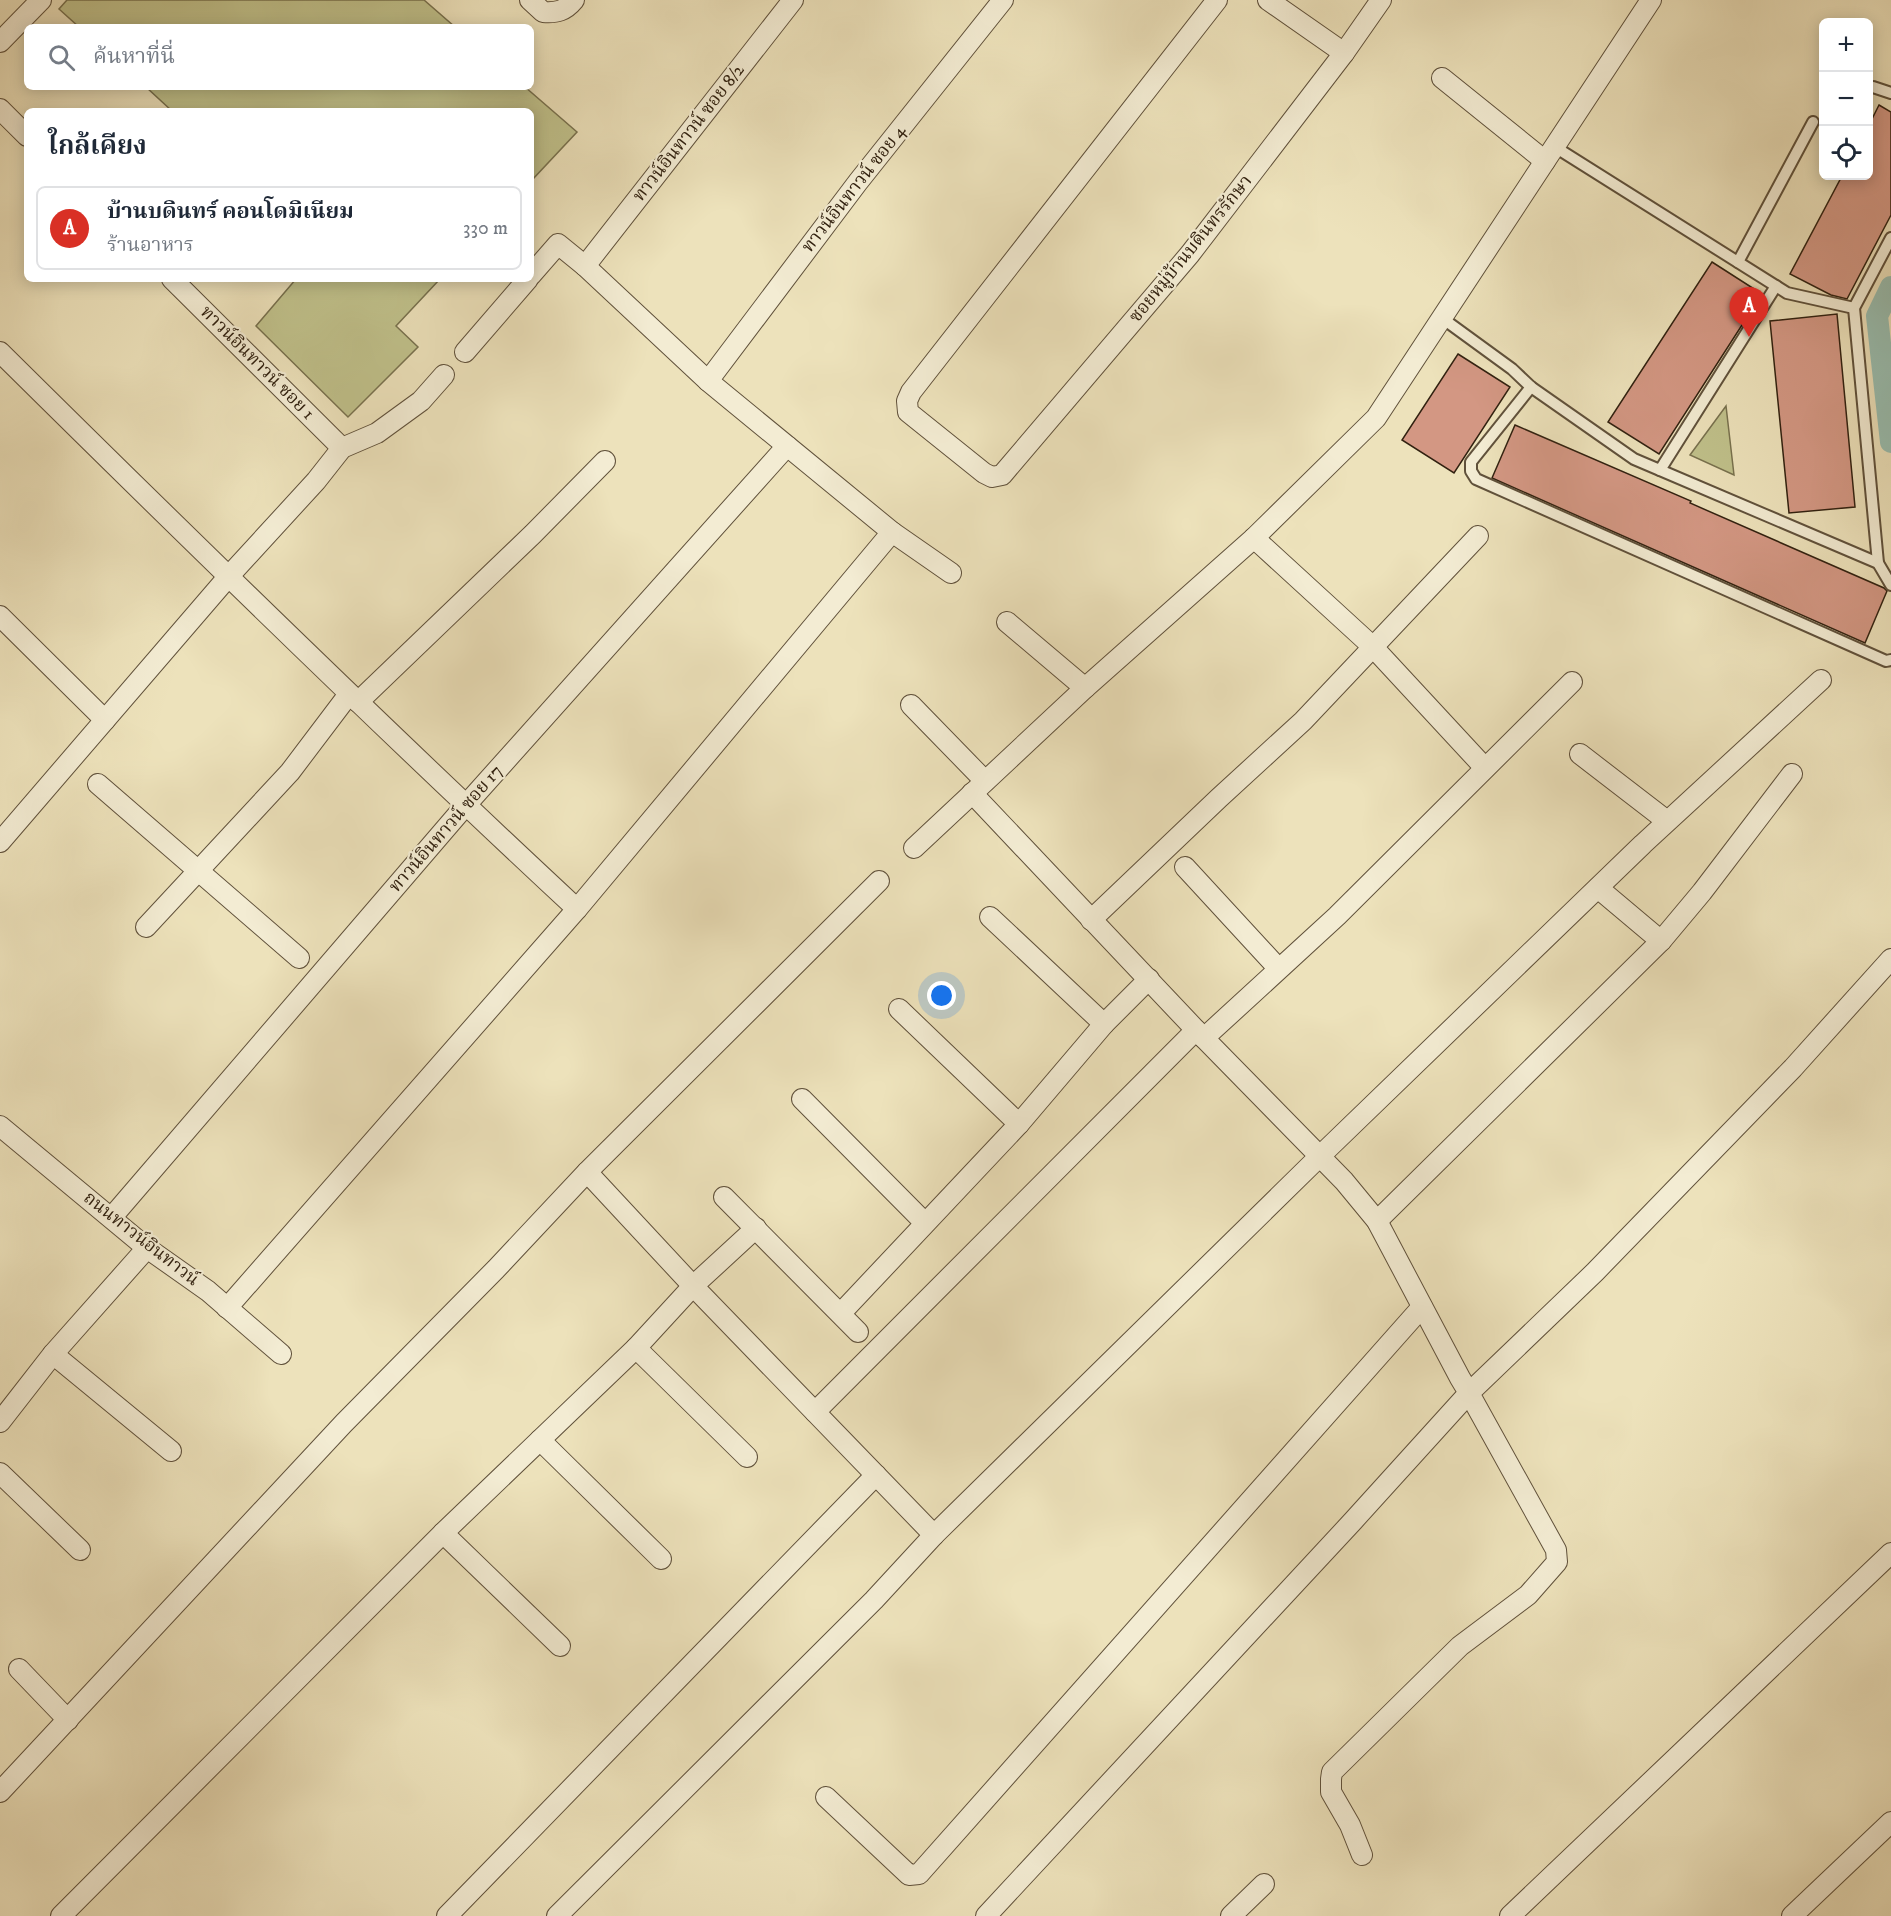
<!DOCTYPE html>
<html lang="th">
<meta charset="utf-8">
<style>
body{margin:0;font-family:"IM FELL DW Pica","Noto Serif Thai",serif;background:#f2f2f3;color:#1f2937}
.controls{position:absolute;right:18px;top:18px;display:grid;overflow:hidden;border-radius:9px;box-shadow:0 3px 15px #0003}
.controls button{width:54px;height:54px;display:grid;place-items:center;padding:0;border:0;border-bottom:2px solid #e0e1e3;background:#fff;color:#1f2937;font:30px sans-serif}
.you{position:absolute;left:942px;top:996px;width:21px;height:21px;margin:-15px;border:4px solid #fff;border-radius:50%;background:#1a73e8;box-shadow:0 0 0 9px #1a73e833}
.badge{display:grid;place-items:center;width:39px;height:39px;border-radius:50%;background:#d93025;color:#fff;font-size:20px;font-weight:700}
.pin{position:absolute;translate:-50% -50px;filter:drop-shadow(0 2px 3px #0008)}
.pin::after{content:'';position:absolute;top:32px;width:21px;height:18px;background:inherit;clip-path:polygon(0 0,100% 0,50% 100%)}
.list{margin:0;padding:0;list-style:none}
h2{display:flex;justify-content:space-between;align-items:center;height:78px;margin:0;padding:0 24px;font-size:26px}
h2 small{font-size:20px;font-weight:400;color:#747a83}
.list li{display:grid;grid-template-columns:39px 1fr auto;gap:18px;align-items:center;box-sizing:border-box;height:84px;margin:0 12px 12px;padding:0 12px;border:2px solid #e0e1e3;border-radius:9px}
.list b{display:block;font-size:22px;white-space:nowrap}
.list p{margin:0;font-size:20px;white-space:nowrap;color:#747a83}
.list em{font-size:20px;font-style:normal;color:#747a83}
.icon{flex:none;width:33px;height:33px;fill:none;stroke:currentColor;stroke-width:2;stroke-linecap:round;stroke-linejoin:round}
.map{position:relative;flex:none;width:1891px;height:1916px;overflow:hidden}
.search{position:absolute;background:#fff;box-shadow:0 3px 15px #0003;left:24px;top:24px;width:510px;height:66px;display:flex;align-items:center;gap:15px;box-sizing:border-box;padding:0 21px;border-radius:9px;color:#747a83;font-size:22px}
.panel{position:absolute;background:#fff;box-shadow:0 3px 15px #0003;left:24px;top:108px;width:510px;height:174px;border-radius:9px}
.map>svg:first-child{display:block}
</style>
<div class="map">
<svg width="1891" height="1916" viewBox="0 0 1891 1916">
<rect width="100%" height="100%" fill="#ede2bb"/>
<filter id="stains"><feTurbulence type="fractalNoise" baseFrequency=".00333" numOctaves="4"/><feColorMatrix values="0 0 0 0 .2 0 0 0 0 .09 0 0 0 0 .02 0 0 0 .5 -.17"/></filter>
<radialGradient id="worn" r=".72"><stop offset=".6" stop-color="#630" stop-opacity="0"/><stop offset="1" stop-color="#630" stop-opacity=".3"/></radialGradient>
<g fill="#c0c18b" stroke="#78714e" stroke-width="1.5">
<polygon points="67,0 424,0 455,27 79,27 59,9"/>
<polygon points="146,87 525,87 577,132 531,181 531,111 172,111"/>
<polygon points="296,279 440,279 396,326 418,347 348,417 256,326"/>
<polygon points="1726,406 1734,475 1690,455"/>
</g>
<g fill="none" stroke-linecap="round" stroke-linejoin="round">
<polyline stroke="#99beb0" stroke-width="22" points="1891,287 1877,316 1891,442"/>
</g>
<g fill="#d39783" stroke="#312110" stroke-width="1.5">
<polygon points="1879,105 1891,112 1891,215 1847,299 1831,295 1790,274 1842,176 1869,176 1869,125"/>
<polygon points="1712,262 1762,294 1659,454 1608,422"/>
<polygon points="1837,314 1855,507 1789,513 1770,321"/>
<polygon points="1458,354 1510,387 1454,473 1402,440"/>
<polygon points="1515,425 1691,501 1690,503 1884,588 1887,591 1865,643 1492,478"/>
</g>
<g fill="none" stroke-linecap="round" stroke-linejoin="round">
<g stroke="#60513b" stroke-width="14">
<g id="service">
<polyline points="1873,87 1891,93"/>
<polyline points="1555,147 1787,293 1854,308"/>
<polyline points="1738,262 1813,122"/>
<polyline points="1442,318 1512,369 1531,387 1634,459 1878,563 1891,585"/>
<polyline points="1531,387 1471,462 1471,471 1476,479 1886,661 1891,660"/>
<polyline points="1660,470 1776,286"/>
<polyline points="1878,563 1854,308 1891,238"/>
</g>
</g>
<g stroke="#60513b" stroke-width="22">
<g id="minor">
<path d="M530 0 543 12C557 13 565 11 574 0"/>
<polyline points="1217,0 911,392 907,401 908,412 984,473 992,477 1002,475 1190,254 1344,53 1381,0"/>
<polyline points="1268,0 1344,53"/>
<polyline points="0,42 41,0"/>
<polyline points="1442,78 1545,161"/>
<polyline points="0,109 27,136"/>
<polyline points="585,266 793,0"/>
<polyline points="531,275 558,244 585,266 708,381 892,532 951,573"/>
<polyline points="172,279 342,448"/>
<path d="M0 352C190 540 381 727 577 909"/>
<polyline points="465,352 528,279"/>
<polyline points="708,381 858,182 1003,0"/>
<polyline points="1254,538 1372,646 1485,768"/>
<polyline points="0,616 105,720"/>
<polyline points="1007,622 1085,688"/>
<polyline points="358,702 533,534 605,461"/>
<polyline points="911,705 985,781"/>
<polyline points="1580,754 1667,821"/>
<polyline points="98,784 299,958"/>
<polyline points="972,793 1196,1030 1344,1181 1377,1221 1460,1378 1469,1393 1353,1521 986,1916"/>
<polyline points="0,842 228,577 316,481 342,448 377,433 421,401 444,375"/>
<polyline points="914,848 1085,688 1254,538 1376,418 1651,0"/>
<polyline points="1185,867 1278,968"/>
<polyline points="1598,888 1661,941"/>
<polyline points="990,917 1104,1024"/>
<polyline points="1091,920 1219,798 1303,721 1478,536"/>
<polyline points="146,927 290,772 349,694"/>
<polyline points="899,1009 1019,1124"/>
<polyline points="1204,1038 1337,916 1572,682"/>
<polyline points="802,1099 925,1223"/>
<polyline points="0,1126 147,1248 208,1291 281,1354"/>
<polyline points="587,1172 693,1286 934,1535"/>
<polyline points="724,1197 858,1332"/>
<polyline points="112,1217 465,806 787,446"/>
<polyline points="1377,1221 1661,941 1702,892 1792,774"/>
<polyline points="227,1308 577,909 892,532"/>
<polyline points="841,1313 1019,1124 1104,1024 1149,979"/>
<polyline points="636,1348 747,1457"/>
<polyline points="53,1354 171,1451"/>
<polyline points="815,1412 1196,1030"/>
<polyline points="0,1422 53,1354 147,1248"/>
<polyline points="540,1440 661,1559"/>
<polyline points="0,1473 80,1550"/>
<polyline points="443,1533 560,1646"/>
<polyline points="19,1669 68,1720"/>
<polyline points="0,1792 344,1423 496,1269 587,1172 879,881"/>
<polyline points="826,1797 909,1875 919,1874 1422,1307"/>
<polyline points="1362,1855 1350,1825 1331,1792 1331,1779 1332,1772 1460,1646 1528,1595 1557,1562 1556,1550 1469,1393 1595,1272 1793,1068 1891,959"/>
<polyline points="61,1916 443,1533 636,1348 693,1286 756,1228"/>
<polyline points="447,1916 876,1475"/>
<polyline points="557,1916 874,1600 934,1535 1319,1157 1643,844 1821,680"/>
<polyline points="1231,1916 1264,1884"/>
<polyline points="1510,1916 1891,1553"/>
<polyline points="1792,1916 1891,1822"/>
</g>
</g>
<use href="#service" stroke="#f3ecd3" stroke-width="10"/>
<use href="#minor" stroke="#f3ecd3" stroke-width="20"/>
</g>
<g text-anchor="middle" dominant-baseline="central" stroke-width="4.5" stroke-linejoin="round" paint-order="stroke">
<g font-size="18" fill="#312110" stroke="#f3ecd3">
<text transform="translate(689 133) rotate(-52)">ทาวน์อินทาวน์ ซอย 8/2</text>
<text transform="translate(854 189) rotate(-52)">ทาวน์อินทาวน์ ซอย 4</text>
<text transform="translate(1191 249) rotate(-51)">ซอยหมู่บ้านบดินทรรักษา</text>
<text transform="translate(257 363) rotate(45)">ทาวน์อินทาวน์ ซอย 1</text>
<text transform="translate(446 829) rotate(-49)">ทาวน์อินทาวน์ ซอย 17</text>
<text transform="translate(141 1239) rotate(38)">ถนนทาวน์อินทาวน์</text>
</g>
</g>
<rect width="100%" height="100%" filter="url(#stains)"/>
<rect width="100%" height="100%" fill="url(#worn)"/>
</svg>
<div class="controls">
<button>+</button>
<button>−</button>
<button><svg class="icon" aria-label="locate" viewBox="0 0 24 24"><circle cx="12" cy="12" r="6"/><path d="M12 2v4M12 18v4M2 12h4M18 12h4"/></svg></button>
</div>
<div class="you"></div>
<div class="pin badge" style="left:1749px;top:337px">A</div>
<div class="search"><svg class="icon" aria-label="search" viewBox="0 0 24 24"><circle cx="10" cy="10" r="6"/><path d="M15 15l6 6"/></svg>ค้นหาที่นี่</div>
<section class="panel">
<h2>ใกล้เคียง<small></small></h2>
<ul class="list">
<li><span class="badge">A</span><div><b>บ้านบดินทร์ คอนโดมิเนียม</b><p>ร้านอาหาร</p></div><em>330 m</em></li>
</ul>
</section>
</div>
